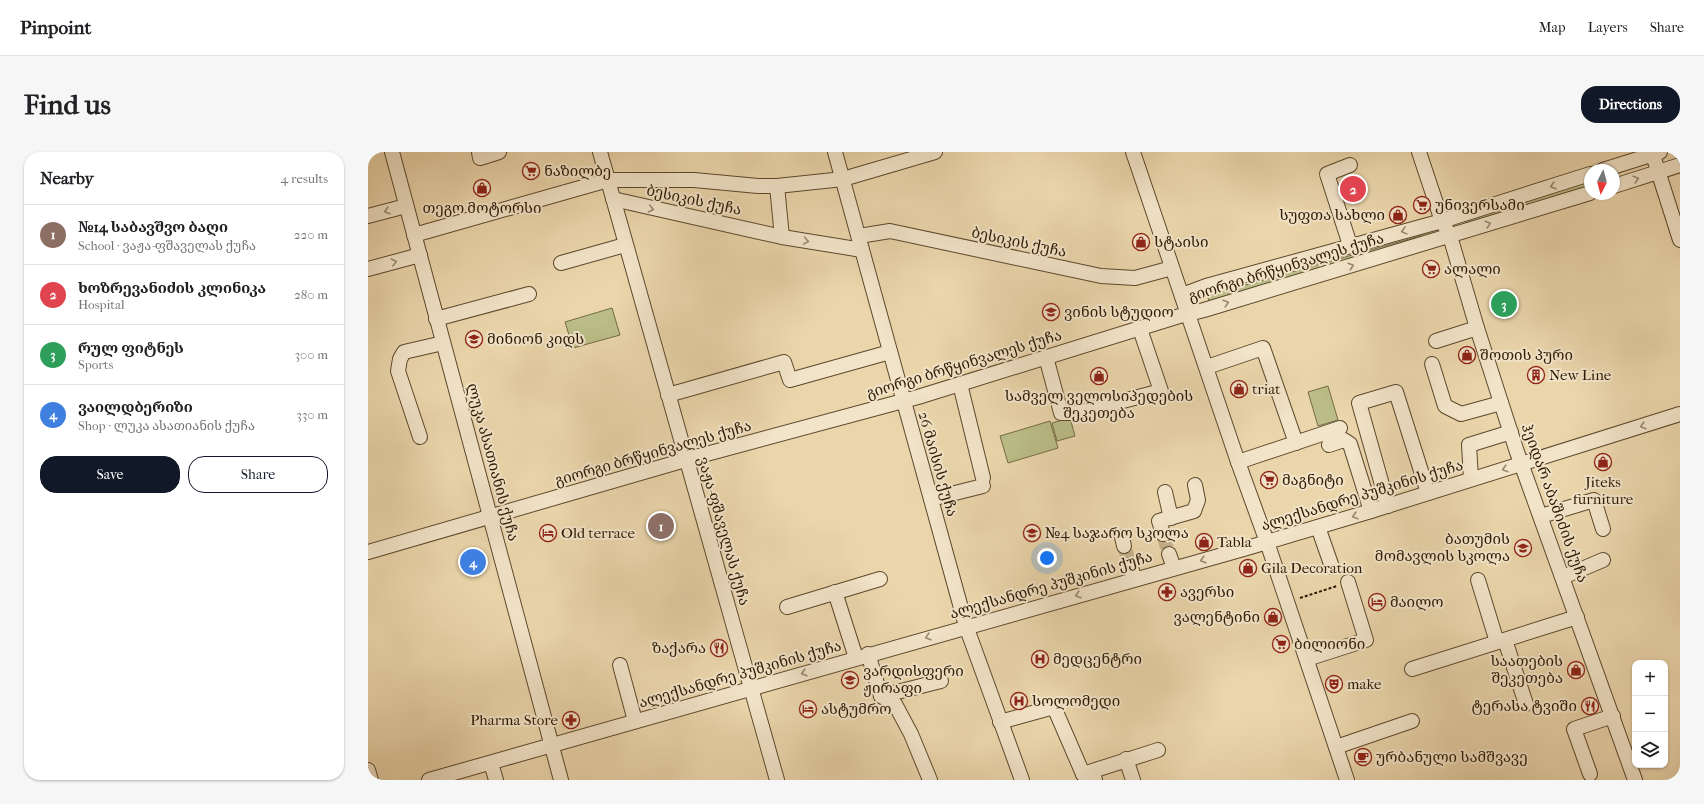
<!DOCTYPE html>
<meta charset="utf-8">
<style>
body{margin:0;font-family:"IM FELL French Canon","Noto Serif Georgian",serif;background:#f6f6f6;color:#202124}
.controls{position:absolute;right:12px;bottom:12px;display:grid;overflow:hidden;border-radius:8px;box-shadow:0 1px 3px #0004}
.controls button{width:36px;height:36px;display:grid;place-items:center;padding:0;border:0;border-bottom:1px solid #e0e0e0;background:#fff;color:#202124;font:20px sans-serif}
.compass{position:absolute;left:1216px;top:12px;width:36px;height:36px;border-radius:50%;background:#fff;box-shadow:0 1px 3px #0004;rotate:186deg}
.you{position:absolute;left:679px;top:406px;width:14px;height:14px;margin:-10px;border:3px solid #fff;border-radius:50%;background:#1a73e8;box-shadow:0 0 0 6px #1a73e833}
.badge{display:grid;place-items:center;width:26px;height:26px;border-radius:50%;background:#111827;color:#fff;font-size:13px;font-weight:700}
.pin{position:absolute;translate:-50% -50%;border:2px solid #fff;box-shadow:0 1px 4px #0006}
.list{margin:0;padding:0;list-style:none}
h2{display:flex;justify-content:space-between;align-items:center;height:52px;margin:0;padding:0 16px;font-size:17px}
h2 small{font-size:13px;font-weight:400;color:#757577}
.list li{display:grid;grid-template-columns:26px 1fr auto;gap:12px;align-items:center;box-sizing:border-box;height:60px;padding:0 16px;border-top:1px solid #e0e0e0}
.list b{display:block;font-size:15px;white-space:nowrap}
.list p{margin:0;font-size:13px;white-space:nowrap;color:#757577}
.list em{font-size:13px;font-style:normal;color:#757577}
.actions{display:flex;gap:8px;padding:12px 16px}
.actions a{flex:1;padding:9px 0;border:1px solid #111827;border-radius:16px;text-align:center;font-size:14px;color:#111827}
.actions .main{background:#111827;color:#fff}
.icon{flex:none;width:22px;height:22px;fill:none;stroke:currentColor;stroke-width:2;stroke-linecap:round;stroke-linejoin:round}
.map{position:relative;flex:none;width:1312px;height:628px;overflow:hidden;border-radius:16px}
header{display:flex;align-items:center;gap:24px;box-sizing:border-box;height:56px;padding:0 20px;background:#fff;border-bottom:1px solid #e0e0e0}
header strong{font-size:19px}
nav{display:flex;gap:22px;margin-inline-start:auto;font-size:14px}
.intro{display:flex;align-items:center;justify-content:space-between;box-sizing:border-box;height:96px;padding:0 24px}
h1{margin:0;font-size:28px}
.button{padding:10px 18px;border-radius:16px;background:#111827;color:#fff;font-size:14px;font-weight:700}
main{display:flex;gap:24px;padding:0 24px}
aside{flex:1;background:#fff;border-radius:16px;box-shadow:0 1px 3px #0004}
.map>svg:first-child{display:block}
</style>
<header>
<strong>Pinpoint</strong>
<nav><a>Map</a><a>Layers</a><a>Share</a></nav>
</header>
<div class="intro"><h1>Find us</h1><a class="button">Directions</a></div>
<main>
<aside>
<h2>Nearby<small>4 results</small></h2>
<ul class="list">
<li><span class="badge" style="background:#8d6e63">1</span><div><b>№14 საბავშვო ბაღი</b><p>School · ვაჟა-ფშაველას ქუჩა</p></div><em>220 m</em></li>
<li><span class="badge" style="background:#e0444e">2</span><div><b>ხოზრევანიძის კლინიკა</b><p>Hospital</p></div><em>280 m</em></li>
<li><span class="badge" style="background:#2e9e5b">3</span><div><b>რულ ფიტნეს</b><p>Sports</p></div><em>300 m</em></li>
<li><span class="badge" style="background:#3f7fe0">4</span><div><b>ვაილდბერიზი</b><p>Shop · ლუკა ასათიანის ქუჩა</p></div><em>330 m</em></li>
</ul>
<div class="actions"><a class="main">Save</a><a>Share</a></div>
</aside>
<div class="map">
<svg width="1312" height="628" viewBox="0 0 1312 628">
<rect width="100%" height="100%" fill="#ebd6ac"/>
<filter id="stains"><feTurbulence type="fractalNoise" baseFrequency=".005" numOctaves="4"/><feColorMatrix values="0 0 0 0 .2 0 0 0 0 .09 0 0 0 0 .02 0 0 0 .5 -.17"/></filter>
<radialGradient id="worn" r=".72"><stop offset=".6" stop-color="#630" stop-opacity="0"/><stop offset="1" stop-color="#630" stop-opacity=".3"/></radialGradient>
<g fill="#babd87" stroke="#746b44">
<polygon points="1222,27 1222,37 1098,74 1097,68"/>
<polygon points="1064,78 1066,81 844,151 841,149 839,142 841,139 857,135 863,137 1052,84 1054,80"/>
<polygon points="244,156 252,183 205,196 197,170"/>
<polygon points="960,234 970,268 950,274 940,240"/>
<polygon points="702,266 707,284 689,289 684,271"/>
<polygon points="682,269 690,296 640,311 632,284"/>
</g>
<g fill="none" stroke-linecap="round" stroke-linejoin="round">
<g stroke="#c5b08a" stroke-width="14" stroke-dasharray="14 7" stroke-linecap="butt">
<polyline points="795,382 801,402"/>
<polyline points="756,394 762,413"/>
</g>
<g stroke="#5c482c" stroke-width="16">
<g id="minor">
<polyline points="24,0 193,628"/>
<polyline points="111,0 112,6 131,0"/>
<polyline points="232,0 409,628"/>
<polyline points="467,0 598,474 654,628"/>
<polyline points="765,0 870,310 899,390 979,628"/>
<polyline points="1051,0 1074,69 1082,84 1109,176 1149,300 1267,628"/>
<polyline points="1284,0 1312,88"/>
<polyline points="982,13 959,22 982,93"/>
<polyline points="1235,18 1292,0"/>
<polyline points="409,34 414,85"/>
<polyline points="1246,34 1312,13"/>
<polyline points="245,47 414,85 494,98"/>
<polyline points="0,64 38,54"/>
<polyline points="46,83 240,28 326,28 390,34 409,34 475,27 567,0"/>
<polyline points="491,84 522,79 733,124 767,126 804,116"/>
<polyline points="193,111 257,93"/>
<polyline points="0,117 52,103"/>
<polyline points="814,143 838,134 1074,69 1222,22"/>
<polyline points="68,167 161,142"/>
<polyline points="1068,189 1109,176"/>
<polyline points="678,205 693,261 709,261 793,239 772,177"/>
<polyline points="1064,212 1077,254 1093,262 1133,251"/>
<polyline points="839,215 895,196 928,291"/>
<polyline points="592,232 615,326"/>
<polyline points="300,243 416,210 422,228 522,200"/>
<polyline points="52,285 30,219 32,207 36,200 75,191"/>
<polyline points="961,293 976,288 982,292 1003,359"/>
<polyline points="870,310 972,276"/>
<polyline points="1103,327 1101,293 1143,280"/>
<polyline points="797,340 803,366"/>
<polyline points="563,347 615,334"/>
<polyline points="1020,354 991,251 1028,240 1060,341"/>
<polyline points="1173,364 1226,348 1235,377"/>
<polyline points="950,375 964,415"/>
<polyline points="795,382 791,369 826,359 830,348 827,333"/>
<polyline points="754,385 756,394"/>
<polyline points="0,400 331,304 550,245 808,165 836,158 1222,41"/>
<polyline points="801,402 806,416"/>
<polyline points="762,413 767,427"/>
<polyline points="1195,425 1235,408"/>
<polyline points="1110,428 1129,490"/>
<polyline points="467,440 488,506"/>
<polyline points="419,455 512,427"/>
<polyline points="1137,488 1158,552"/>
<polyline points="500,502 513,544 527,552 543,582 562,628"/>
<polyline points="939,507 998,488 980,430"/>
<polyline points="252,513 267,569"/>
<polyline points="1044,517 1209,465"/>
<polyline points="513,544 573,529"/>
<polyline points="632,570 686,555 715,622 725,621 727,628"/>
<polyline points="968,595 1044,569"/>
<polyline points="758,607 765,628"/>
<polyline points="123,611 128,628"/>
<polyline points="0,618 3,628"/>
<polyline points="715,622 790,598"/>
<polyline points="1222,622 1206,577 1245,564"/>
<polyline points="61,628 879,396 1003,359 1312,262"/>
</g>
</g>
<polyline stroke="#2d1902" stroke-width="2" stroke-dasharray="3 2" stroke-linecap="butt" points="932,446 969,434"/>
<use href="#minor" stroke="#f2e4c9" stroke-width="14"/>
</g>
<defs><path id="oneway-chevron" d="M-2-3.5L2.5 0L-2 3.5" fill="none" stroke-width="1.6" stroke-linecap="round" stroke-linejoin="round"/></defs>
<g stroke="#99896f">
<use href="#oneway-chevron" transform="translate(1268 27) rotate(-17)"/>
<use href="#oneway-chevron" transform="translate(1185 34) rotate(163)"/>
<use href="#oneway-chevron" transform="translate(283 57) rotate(12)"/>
<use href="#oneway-chevron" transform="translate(19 59) rotate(164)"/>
<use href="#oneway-chevron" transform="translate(1120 72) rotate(-17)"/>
<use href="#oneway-chevron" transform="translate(1036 79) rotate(165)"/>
<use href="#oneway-chevron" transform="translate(438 89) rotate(10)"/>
<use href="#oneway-chevron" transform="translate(26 110) rotate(-14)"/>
<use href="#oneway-chevron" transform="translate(983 114) rotate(-17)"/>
<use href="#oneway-chevron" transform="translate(858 151) rotate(-17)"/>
<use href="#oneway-chevron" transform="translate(1275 274) rotate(163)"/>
<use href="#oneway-chevron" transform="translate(1137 317) rotate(163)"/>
<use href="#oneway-chevron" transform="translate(987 364) rotate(164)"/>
<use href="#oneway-chevron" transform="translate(835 408) rotate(164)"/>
<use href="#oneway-chevron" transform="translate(710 443) rotate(164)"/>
<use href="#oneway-chevron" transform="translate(560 485) rotate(164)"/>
<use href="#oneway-chevron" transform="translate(436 521) rotate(163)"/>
</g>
<defs>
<g id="supermarket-ring" transform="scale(0.9)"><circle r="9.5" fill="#f2e4c9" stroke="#8f2418" stroke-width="1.5"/><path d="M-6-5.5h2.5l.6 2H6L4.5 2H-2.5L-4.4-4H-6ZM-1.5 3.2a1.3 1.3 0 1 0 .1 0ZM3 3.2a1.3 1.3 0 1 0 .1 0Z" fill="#8f2418"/></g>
<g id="shop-ring" transform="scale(0.9)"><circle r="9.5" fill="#f2e4c9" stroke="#8f2418" stroke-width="1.5"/><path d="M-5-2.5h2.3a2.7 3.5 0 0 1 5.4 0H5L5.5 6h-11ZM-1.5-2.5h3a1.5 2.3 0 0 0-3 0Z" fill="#8f2418"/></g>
<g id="school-ring" transform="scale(0.9)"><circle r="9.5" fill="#f2e4c9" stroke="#8f2418" stroke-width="1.5"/><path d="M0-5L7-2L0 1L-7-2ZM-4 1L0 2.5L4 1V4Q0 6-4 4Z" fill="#8f2418"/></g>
<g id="building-ring" transform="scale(0.9)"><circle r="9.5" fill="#f2e4c9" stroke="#8f2418" stroke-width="1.5"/><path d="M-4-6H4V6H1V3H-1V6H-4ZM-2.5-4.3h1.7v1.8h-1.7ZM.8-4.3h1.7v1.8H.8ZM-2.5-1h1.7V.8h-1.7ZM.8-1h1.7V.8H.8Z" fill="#8f2418"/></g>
<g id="hotel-ring" transform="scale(0.9)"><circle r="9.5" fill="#f2e4c9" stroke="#8f2418" stroke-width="1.5"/><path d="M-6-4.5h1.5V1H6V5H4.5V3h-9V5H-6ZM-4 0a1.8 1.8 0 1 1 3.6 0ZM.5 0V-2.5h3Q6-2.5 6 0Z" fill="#8f2418"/></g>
<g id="pharmacy-ring" transform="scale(0.9)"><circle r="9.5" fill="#f2e4c9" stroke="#8f2418" stroke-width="1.5"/><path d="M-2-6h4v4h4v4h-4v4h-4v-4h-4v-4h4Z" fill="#8f2418"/></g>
<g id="restaurant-ring" transform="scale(0.9)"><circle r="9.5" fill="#f2e4c9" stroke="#8f2418" stroke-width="1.5"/><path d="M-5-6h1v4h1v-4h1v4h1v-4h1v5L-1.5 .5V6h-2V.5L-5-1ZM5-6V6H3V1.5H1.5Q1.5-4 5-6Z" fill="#8f2418"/></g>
<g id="hospital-ring" transform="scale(0.9)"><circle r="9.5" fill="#f2e4c9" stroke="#8f2418" stroke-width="1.5"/><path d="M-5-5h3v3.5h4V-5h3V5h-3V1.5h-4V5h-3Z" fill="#8f2418"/></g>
<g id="theatre-ring" transform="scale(0.9)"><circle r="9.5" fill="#f2e4c9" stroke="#8f2418" stroke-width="1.5"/><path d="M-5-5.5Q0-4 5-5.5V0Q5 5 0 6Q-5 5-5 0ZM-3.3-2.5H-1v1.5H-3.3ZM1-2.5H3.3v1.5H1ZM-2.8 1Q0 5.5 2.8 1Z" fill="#8f2418"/></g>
<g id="cafe-ring" transform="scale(0.9)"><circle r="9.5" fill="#f2e4c9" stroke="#8f2418" stroke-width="1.5"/><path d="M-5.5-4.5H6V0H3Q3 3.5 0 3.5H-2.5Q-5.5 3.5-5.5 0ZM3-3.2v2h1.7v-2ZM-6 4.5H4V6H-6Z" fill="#8f2418"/></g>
</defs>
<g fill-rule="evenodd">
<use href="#supermarket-ring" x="163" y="19"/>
<use href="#shop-ring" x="114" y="36"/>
<use href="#supermarket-ring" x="1054" y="53"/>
<use href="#shop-ring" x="1030" y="63"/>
<use href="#shop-ring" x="773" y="90"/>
<use href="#supermarket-ring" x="1063" y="117"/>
<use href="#school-ring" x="683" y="160"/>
<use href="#school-ring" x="106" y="187"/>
<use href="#shop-ring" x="1099" y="203"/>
<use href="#building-ring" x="1168" y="223"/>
<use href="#shop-ring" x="731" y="224"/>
<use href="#shop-ring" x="871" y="237"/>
<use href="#shop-ring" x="1235" y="310"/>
<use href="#supermarket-ring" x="901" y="328"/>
<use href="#hotel-ring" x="180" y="381"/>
<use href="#school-ring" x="664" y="381"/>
<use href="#shop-ring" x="836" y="390"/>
<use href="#school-ring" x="1155" y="396"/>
<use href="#shop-ring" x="880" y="416"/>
<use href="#pharmacy-ring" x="799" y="440"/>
<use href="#hotel-ring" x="1009" y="450"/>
<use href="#shop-ring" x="905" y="465"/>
<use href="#supermarket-ring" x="913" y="492"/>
<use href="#restaurant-ring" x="351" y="496"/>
<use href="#hospital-ring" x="672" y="507"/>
<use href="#shop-ring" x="1208" y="518"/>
<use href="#school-ring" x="482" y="528"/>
<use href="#theatre-ring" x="966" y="532"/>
<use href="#hospital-ring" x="651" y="549"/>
<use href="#restaurant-ring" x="1222" y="554"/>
<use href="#hotel-ring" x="440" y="557"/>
<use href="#pharmacy-ring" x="203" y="568"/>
<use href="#cafe-ring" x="995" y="605"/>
</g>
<g text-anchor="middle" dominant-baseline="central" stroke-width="4" stroke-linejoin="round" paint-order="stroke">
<g font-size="15" fill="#2d1902" stroke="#f2e4c9" text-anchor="start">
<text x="176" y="19">ნაზილბე</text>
<text x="1067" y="53">უნივერსამი</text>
<text x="114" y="56" text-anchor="middle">თეგო მოტორსი</text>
<text x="1017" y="63" text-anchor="end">სუფთა სახლი</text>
<text x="786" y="90">სტაისი</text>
<text x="1076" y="117">ალალი</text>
<text x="696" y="160">ვინის სტუდიო</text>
<text x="119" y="187">მინიონ კიდს</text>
<text x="1112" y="203">შოთის პური</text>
<text x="1181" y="223">New Line</text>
<text x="884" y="237">triat</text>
<text x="731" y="244" text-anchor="middle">სამველ ველოსიპედების<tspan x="731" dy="17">შეკეთება</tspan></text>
<text x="914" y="328">მაგნიტი</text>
<text x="1235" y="330" text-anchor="middle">Jiteks<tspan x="1235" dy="17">furniture</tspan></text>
<text x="193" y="381">Old terrace</text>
<text x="677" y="381">№4 საჯარო სკოლა</text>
<text x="1142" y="387" text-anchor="end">ბათუმის<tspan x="1142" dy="17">მომავლის სკოლა</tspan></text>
<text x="849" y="390">Tabla</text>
<text x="893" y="416">Gila Decoration</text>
<text x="812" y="440">ავერსი</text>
<text x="1022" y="450">მაილო</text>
<text x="892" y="465" text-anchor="end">ვალენტინი</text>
<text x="926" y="492">ბილიონი</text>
<text x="338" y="496" text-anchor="end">ზაქარა</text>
<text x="685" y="507">მედცენტრი</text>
<text x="1195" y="509" text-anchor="end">საათების<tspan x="1195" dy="17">შეკეთება</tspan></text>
<text x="495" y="519">ვარდისფერი<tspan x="495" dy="17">ჟირაფი</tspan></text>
<text x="979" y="532">make</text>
<text x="664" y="549">სოლომედი</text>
<text x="1209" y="554" text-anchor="end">ტერასა ტვიში</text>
<text x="453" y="557">ასტუმრო</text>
<text x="190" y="568" text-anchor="end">Pharma Store</text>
<text x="1008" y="605">ურბანული სამშვავე</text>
</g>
<g font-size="15" fill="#2d1902" stroke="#f2e4c9">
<text transform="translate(326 48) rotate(12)">ბესიკის ქუჩა</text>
<text transform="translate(651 90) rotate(12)">ბესიკის ქუჩა</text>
<text transform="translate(918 115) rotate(-17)">გიორგი ბრწყინვალეს ქუჩა</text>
<text transform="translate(596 212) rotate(-17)">გიორგი ბრწყინვალეს ქუჩა</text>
<text transform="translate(285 301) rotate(-16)">გიორგი ბრწყინვალეს ქუჩა</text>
<text transform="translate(125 310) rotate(75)">ლუკა ასათიანის ქუჩა</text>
<text transform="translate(570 312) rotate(74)">26 მაისის ქუჩა</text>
<text transform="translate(994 343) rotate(-17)">ალექსანდრე პუშკინის ქუჩა</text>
<text transform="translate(1187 351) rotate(70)">ჰეიდარ აბაშიძის ქუჩა</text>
<text transform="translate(356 379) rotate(74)">ვაჟა-ფშაველას ქუჩა</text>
<text transform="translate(683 433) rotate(-16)">ალექსანდრე პუშკინის ქუჩა</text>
<text transform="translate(372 522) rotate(-16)">ალექსანდრე პუშკინის ქუჩა</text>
</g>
</g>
<rect width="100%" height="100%" filter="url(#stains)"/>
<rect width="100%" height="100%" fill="url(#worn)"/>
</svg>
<div class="controls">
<button>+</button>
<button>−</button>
<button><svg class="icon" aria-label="layers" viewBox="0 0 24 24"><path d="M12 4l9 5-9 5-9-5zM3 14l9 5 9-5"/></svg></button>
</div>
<svg class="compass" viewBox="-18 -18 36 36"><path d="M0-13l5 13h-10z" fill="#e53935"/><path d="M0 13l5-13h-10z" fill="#757577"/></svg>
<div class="you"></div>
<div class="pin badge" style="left:293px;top:374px;background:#8d6e63">1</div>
<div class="pin badge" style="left:985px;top:37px;background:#e0444e">2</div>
<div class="pin badge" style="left:1136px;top:152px;background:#2e9e5b">3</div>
<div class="pin badge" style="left:105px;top:410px;background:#3f7fe0">4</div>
</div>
</main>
